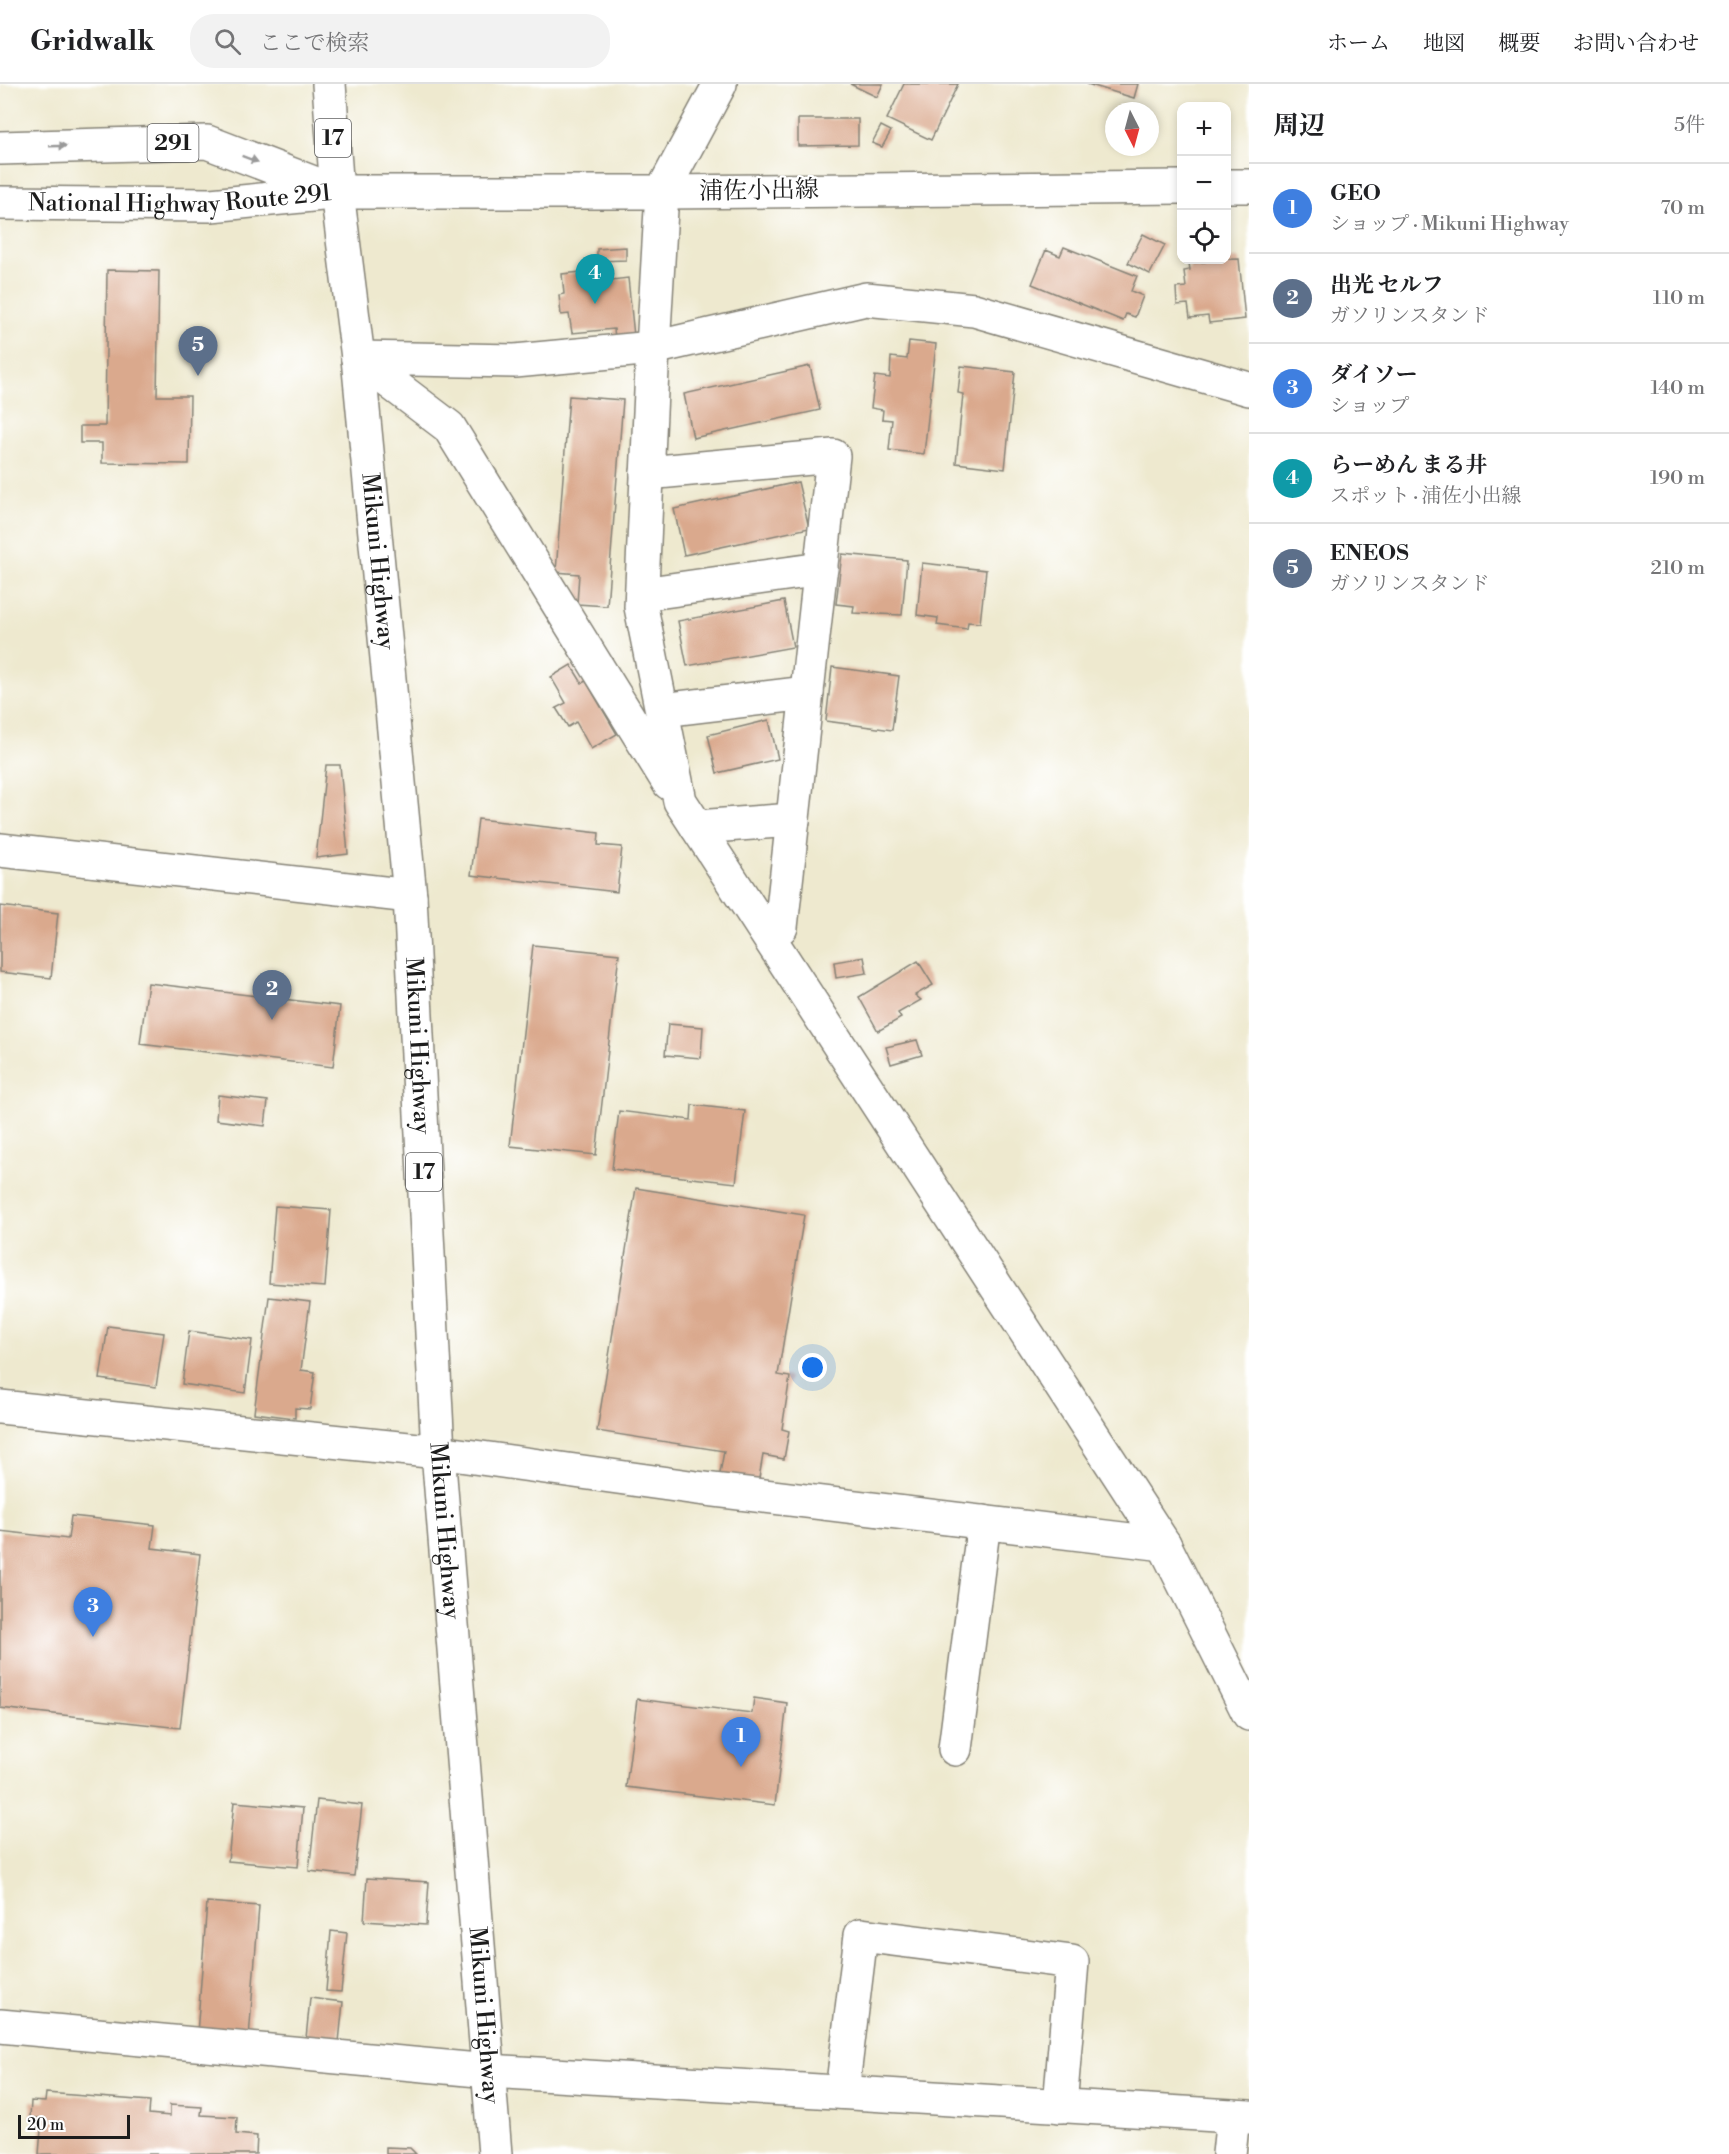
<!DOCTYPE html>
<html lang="ja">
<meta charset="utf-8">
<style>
body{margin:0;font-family:"Libre Bodoni","Noto Serif JP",serif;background:#f2f2f2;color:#202124}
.controls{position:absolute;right:18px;top:18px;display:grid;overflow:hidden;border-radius:12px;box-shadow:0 3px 9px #0003}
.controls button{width:54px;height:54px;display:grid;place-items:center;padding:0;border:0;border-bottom:2px solid #e0e0e0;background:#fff;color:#202124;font:30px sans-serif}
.compass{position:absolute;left:1105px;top:18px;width:54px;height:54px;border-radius:50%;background:#fff;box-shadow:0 3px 9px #0003;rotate:174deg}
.scale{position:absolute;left:18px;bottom:15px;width:112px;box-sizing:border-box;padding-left:6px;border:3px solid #1c1c1c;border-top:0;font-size:16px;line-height:21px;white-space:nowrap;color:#1c1c1c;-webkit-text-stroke:4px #fff;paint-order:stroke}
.you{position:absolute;left:813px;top:1284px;width:21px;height:21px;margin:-15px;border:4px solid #fff;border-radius:50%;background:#1a73e8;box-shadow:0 0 0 9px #1a73e833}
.badge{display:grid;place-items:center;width:39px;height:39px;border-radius:50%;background:#ea580c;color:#fff;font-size:20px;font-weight:700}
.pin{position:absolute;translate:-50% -50px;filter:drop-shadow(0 2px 3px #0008)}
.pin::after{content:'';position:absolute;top:32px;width:21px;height:18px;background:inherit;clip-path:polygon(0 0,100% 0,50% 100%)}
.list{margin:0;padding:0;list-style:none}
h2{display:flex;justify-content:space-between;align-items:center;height:78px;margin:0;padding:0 24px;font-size:26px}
h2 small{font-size:20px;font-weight:400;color:#757577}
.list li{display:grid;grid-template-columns:39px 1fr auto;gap:18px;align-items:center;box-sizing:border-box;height:90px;padding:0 24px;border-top:2px solid #e0e0e0}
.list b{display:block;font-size:22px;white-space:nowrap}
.list p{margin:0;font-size:20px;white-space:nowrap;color:#757577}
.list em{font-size:20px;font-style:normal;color:#757577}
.icon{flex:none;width:33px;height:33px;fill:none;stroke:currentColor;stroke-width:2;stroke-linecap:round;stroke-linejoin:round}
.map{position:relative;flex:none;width:1249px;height:2070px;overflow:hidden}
header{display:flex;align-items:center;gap:36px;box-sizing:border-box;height:84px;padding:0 30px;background:#fff;border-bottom:2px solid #e0e0e0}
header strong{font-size:28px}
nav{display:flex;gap:33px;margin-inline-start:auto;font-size:21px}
.search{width:420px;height:54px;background:#f2f2f2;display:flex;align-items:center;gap:15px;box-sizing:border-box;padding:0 21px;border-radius:24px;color:#757577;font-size:22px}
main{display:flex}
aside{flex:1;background:#fff}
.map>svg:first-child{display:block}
</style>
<header>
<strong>Gridwalk</strong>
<div class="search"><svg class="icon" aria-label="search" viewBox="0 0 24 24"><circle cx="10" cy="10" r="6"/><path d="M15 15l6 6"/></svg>ここで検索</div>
<nav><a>ホーム</a><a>地図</a><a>概要</a><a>お問い合わせ</a></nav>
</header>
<main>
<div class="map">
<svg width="1249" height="2070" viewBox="0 0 1249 2070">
<rect width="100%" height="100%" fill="#fff"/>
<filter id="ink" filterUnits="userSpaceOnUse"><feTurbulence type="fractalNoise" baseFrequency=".0167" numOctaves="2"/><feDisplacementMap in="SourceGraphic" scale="12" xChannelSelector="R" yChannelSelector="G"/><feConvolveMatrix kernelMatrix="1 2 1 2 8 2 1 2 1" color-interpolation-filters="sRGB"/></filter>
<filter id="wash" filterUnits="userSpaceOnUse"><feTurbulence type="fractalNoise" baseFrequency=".008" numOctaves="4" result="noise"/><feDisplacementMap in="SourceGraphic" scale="24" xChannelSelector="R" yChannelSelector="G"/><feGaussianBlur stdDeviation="1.35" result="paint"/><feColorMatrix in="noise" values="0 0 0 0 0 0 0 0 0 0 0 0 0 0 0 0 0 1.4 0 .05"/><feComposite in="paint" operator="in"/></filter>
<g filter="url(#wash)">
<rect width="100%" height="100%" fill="#eee9cf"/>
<g id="blocks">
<g fill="#daa98d">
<polygon points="850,0 883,0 877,13"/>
<polygon points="904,0 958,0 931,56 887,35"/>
<polygon points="1087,0 1138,0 1134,14"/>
<polygon points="798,35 858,35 858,61 798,62"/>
<polygon points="881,42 891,47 882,63 872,59"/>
<polygon points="1143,150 1165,161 1150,190 1128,179"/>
<polygon points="626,163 626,176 597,177 597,165"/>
<polygon points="1064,163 1137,192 1131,207 1143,212 1135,233 1126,230 1123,237 1032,200 1046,166 1060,172"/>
<polygon points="1239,175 1245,235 1209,239 1208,232 1190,234 1188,220 1177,221 1176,204 1186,203 1184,187 1190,186 1189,179 1205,178 1205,176"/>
<polygon points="611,185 612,196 628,194 634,252 615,254 614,245 572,249 569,230 561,231 559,211 564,210 562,190"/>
<polygon points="107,186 159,187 157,312 190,312 189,380 102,379 102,359 80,359 80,342 105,342"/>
<polygon points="909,257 936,260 924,370 889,366 892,336 882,335 883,326 871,324 875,292 890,294 891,273 907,275"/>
<polygon points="810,282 820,326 693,354 684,310"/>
<polygon points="961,282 1015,288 1005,385 956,379 963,310 958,309"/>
<polygon points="569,312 623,316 607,522 577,520 579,490 556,488"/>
<polygon points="798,398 809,444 684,471 674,425"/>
<polygon points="842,470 907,476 902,531 853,529 854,522 836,520"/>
<polygon points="922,479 986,486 980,539 968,538 967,545 937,541 938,534 917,531"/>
<polygon points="784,517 793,563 687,582 678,537"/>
<polygon points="571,581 582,599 586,597 617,650 591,665 576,638 568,643 556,624 566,619 551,593"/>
<polygon points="832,583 899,592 892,646 826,637"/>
<polygon points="769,636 778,675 717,689 708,651"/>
<polygon points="326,681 340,681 348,770 316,774"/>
<polygon points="478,735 599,749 598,761 622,763 617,808 471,791"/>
<polygon points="0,822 58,829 51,894 0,888"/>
<polygon points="533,861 619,870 596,1071 510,1062"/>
<polygon points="864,873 867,889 836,894 834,878"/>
<polygon points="918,877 933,901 915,911 921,916 898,929 901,934 878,947 859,913"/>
<polygon points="148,899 340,922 333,983 140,960"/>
<polygon points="668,940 703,943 701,974 665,971"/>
<polygon points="917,956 922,971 891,980 886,963"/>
<polygon points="218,1011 268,1017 265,1042 216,1036"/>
<polygon points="692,1021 745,1027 736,1099 612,1085 619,1027 691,1036"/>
<polygon points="636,1104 804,1131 778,1291 790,1293 782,1345 789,1347 784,1375 763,1371 758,1400 719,1395 724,1367 597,1347"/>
<polygon points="275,1122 331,1126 325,1203 269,1199"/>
<polygon points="269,1213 310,1218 301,1286 315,1288 310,1325 295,1324 295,1334 254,1329"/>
<polygon points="108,1242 164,1249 156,1303 100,1295"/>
<polygon points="189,1247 252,1256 245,1309 182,1300"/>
<polygon points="71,1432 155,1441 152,1464 200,1470 180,1644 0,1624 0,1447 68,1455"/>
<polygon points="754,1614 787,1619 775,1721 626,1703 637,1615 752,1629"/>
<polygon points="317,1716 362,1721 354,1792 309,1787"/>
<polygon points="234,1718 303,1724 298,1783 228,1777"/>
<polygon points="367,1794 429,1798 426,1841 364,1837"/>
<polygon points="207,1818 259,1822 249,1954 197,1950"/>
<polygon points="331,1847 347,1849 341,1908 326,1907"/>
<polygon points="310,1914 343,1918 339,1958 306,1954"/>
<polygon points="46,2009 150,2017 149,2030 170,2032 170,2021 202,2023 201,2031 237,2033 236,2050 257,2052 256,2070 39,2070 42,2034 30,2034 31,2017 45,2018"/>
<polygon points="386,2063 410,2064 416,2070 386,2070"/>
</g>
</g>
</g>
<g filter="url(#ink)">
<use href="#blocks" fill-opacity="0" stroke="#858276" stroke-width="1.5"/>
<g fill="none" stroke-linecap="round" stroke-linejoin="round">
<g stroke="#858276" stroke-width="36">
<g id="minor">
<polyline points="720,0 662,108 653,264 641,523 680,717 1164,1460 1249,1630"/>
<polyline points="358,274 515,277 653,264 866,215 974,226 1249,305"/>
<polyline points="358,274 449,343 669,699"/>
<polyline points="647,389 833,372 781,843"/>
<polyline points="642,510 821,485"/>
<polyline points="662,626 807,609"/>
<polyline points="697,743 793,736"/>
<polyline points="0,766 410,812"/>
<polyline points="0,1323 438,1368 697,1404 1164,1460"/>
<polyline points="955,1665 984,1438"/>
<polyline points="0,1942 489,1987 1249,2033"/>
<polyline points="842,2008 861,1851 1072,1878 1060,2022"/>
<polyline points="1229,2070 1233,2032"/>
</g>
</g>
<g stroke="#858276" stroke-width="36">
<g id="secondary">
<polyline points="1226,102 1249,102"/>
<polyline points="337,108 662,108 1182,103"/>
</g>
</g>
<g stroke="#858276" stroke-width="36">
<g id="trunk">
<path id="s1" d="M329 0 337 108 358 274 410 812 438 1368 495 2070"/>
<polyline points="0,64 207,58 337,108"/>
<path id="s2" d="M0 119 211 121 332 109"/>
</g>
</g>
<use href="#minor" stroke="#fff" stroke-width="33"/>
<use href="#secondary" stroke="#fff" stroke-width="33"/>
<use href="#trunk" stroke="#fff" stroke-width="33"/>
</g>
<defs><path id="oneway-solid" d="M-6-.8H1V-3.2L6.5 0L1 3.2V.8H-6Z" transform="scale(1.5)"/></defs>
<g fill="#999">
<use href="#oneway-solid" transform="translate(58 62) rotate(-2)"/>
<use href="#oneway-solid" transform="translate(250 75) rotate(21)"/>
</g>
</g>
<g text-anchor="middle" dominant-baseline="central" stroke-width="4.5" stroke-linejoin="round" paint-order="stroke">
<g fill="#fff" stroke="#606060" stroke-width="1.5">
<rect x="315" y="35" width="36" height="38" rx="4.5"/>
<rect x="147.5" y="40" width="51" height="38" rx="4.5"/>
<rect x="406" y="1069" width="36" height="38" rx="4.5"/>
</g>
<g font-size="22" font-weight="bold" fill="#1c1c1c">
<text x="333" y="54">17</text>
<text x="173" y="59">291</text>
<text x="424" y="1088">17</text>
</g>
<g font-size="24" fill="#1c1c1c" stroke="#fff">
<text transform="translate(759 107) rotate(-1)">浦佐小出線</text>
<text stroke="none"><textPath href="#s2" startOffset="180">National Highway Route 291</textPath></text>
<text stroke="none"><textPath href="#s1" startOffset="480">Mikuni Highway</textPath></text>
<text stroke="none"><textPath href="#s1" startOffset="966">Mikuni Highway</textPath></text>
<text stroke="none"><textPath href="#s1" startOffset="1452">Mikuni Highway</textPath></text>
<text stroke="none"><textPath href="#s1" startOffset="1938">Mikuni Highway</textPath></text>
</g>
</g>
</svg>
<div class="controls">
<button>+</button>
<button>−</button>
<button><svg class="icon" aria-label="locate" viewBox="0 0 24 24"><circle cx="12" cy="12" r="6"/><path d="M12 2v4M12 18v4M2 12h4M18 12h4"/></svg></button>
</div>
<svg class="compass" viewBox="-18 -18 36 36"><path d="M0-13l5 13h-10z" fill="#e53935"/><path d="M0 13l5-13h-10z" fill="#757577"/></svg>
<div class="scale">20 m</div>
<div class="you"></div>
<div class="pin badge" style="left:741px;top:1683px;background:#3f7fe0">1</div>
<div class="pin badge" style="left:272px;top:936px;background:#5c6f8a">2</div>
<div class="pin badge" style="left:93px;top:1553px;background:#3f7fe0">3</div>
<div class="pin badge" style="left:595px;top:220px;background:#0f9aa8">4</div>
<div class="pin badge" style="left:198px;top:292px;background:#5c6f8a">5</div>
</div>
<aside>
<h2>周辺<small>5件</small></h2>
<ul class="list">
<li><span class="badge" style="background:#3f7fe0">1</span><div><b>GEO</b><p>ショップ · Mikuni Highway</p></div><em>70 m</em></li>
<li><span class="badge" style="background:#5c6f8a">2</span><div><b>出光 セルフ</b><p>ガソリンスタンド</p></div><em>110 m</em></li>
<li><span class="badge" style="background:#3f7fe0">3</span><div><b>ダイソー</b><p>ショップ</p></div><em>140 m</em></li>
<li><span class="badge" style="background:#0f9aa8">4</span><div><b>らーめん まる井</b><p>スポット · 浦佐小出線</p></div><em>190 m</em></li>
<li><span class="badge" style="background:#5c6f8a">5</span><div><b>ENEOS</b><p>ガソリンスタンド</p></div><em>210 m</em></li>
</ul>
</aside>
</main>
